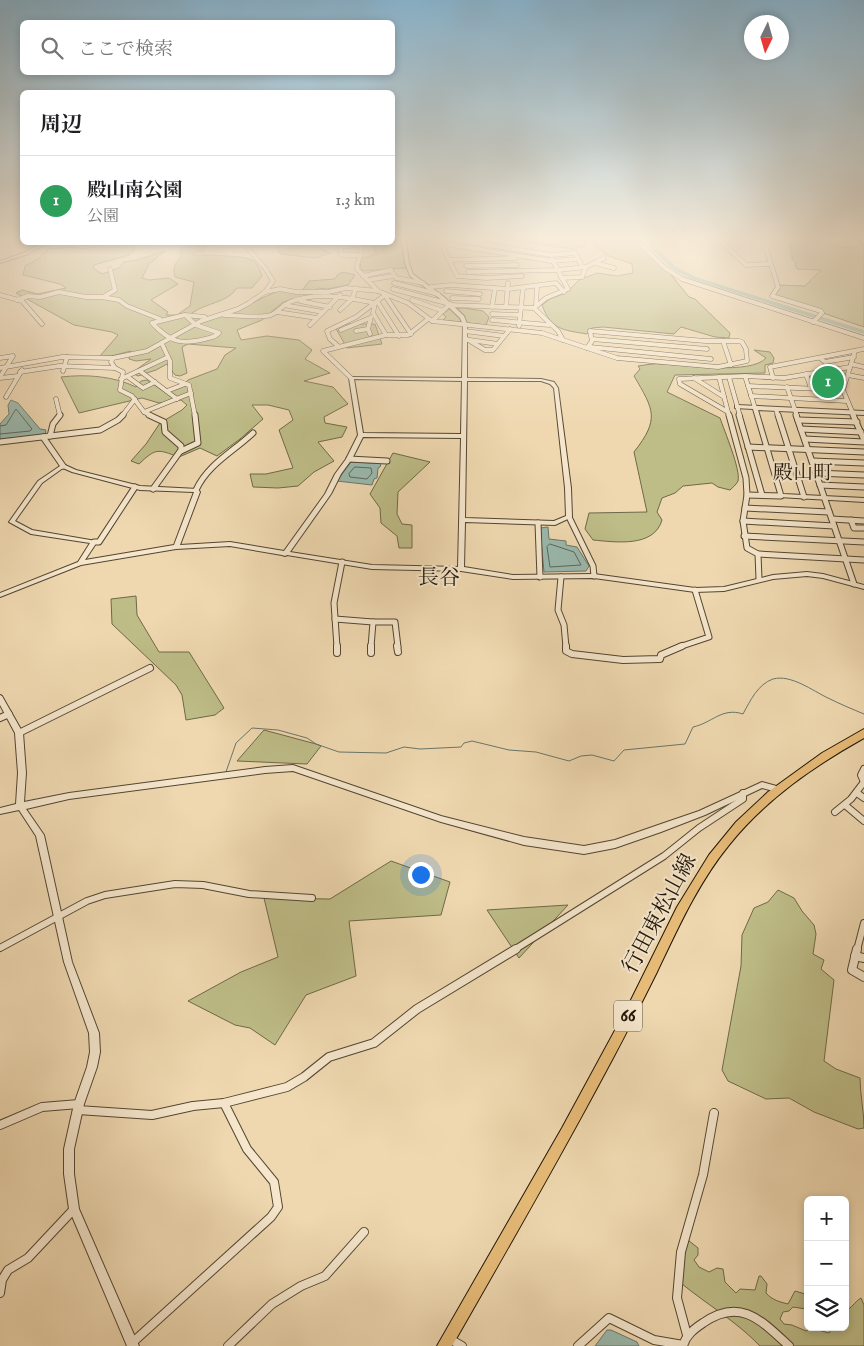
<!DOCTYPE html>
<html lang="ja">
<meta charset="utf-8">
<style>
body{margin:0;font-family:"IM FELL English","Noto Serif JP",serif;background:#f2f2f2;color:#202124}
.controls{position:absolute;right:15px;bottom:15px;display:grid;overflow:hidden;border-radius:8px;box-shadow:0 2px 8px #0003}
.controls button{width:45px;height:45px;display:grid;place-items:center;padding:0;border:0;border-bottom:1px solid #e0e0e0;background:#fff;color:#202124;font:25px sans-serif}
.compass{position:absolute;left:744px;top:15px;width:45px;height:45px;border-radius:50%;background:#fff;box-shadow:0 2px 8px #0003;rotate:185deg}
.you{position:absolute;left:420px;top:874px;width:18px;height:18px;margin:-12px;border:4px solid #fff;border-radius:50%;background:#1a73e8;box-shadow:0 0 0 8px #1a73e833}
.badge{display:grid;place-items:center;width:32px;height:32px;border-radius:50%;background:#ea580c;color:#fff;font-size:16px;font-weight:700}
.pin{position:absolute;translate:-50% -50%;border:2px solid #fff;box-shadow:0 1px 5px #0006}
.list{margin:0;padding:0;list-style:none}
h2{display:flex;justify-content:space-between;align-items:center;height:65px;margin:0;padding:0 20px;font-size:21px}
h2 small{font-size:16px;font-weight:400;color:#757577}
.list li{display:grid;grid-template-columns:32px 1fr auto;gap:15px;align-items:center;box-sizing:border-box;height:90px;padding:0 20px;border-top:1px solid #e0e0e0}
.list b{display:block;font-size:19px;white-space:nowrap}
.list p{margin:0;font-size:16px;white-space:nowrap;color:#757577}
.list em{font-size:16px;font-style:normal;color:#757577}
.icon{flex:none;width:28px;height:28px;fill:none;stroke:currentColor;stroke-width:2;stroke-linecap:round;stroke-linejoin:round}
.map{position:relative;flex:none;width:864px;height:1346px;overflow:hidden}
.search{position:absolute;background:#fff;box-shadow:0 2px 8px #0003;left:20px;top:20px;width:375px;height:55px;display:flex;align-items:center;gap:12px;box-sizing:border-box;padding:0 18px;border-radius:8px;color:#757577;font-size:19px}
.panel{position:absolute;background:#fff;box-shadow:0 2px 8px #0003;left:20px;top:90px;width:375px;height:155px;border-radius:8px}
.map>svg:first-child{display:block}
</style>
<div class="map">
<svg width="864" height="1346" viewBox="0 0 864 1346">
<rect width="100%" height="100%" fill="#efd8b0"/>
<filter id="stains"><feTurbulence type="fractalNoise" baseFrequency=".004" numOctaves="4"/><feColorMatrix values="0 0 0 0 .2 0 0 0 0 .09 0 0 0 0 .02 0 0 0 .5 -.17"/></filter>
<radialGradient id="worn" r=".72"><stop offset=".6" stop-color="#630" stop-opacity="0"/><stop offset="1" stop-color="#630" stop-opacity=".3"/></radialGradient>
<g fill="#bebd88" stroke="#6e6948">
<polygon points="393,238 403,249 406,268 362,271 359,259 377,254 371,243 392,242"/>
<path d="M497 238H527L539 242 550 241 547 238H631L667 270 689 297 695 299 730 333 729 338 715 337 681 327 674 334 603 327 592 328 587 334C563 330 551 330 542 305L550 299 566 293 579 280 597 273 617 276 633 273 632 264 609 256 594 245V239L589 238 585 246 573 249Z"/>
<polygon points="790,238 826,238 836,248 864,246 864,327 776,297 774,294 779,285 805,286 821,270 797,269 795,265 796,263 792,258"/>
<polygon points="293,242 347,243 319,243 317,247 330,253 316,258 280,254 277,246"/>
<path d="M108 243H132L135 250 129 255 94 265 93 268 102 274 119 268 124 262 137 260 165 251 149 264 142 278 149 280 169 278 178 284 151 300 168 312 166 315H177L190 306 194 282 175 277C173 268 174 264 181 257V246H206L203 251 193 253 192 255C204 255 241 255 252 260 258 263 260 271 262 276L252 288H237C227 303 208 302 192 313L191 317 202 319 223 316 282 289 302 291 309 281 335 279 338 274 344 272 355 275 348 285 327 289 318 288 311 294 309 302 292 299 282 303 262 320 237 330 241 340 267 336 299 340 312 350 305 359 330 373 304 381 333 387 348 404 324 417 325 423 347 427 342 437 318 442 334 461 314 472 298 486 278 488 253 487 250 474H266L293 468 279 430 293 420 289 410 268 405H252L263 419 240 439 217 456 200 448 179 457C157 449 156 448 139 464L131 461 146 444 160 423 182 410 187 405 181 400 159 403 142 398 79 413 61 377C86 374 113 376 136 387L141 381 147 380 166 393 180 388 188 380 217 369 225 355 236 348 188 344 182 347 187 373 180 376 175 375 167 364 156 370 138 376 132 373 151 359 136 361 129 359 131 351 111 356H100L118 335 112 332 74 325 16 293 22 290 38 294 66 288 60 284 23 275 25 266 38 259 48 249 71 247 85 249Z"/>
<polygon points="464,308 483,311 489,317 486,325 443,320 446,317 443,314 449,309"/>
<polygon points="343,324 375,324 382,344 347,348 335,327"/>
<path d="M754 350 770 352 774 358 773 363 765 365V373L675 375 667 392 720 418C724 430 741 470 738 481 736 485 733 487 730 490L718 487 712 483 683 486 675 493 662 498 657 512 662 520C654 548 615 542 593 540L585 529 589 513 647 512 634 452C660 419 654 410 634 376L640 369 638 366C646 365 654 363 662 364 685 365 751 375 766 358Z"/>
<polygon points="846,369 848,370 841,389 813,387 808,376"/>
<polygon points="393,453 430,462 398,492 397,514 402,524 412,525 412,548 399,548 397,536 381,523 380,508 370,494"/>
<polygon points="136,596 137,615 159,652 189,652 224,708 215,715 186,720 182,695 176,685 112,624 111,599"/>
<polygon points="264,730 316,744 321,746 307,764 237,761"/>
<polygon points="391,861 450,882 441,915 349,921 356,976 306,995 275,1045 250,1028 235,1025 188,1001 241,972 278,957 264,898 330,899"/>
<path d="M778 890 794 898 802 911 814 925 816 934 813 954 824 960 821 969 834 980 824 1061 836 1069 860 1078C860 1095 864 1110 864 1128L858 1129 814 1112 789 1098 766 1099 728 1081 722 1070 741 966 742 935 754 908 768 902Z"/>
<polygon points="568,905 519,958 487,910"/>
<path d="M688 1240 698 1248V1255L694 1260 699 1267 709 1272 717 1268 723 1269 725 1282 736 1293 740 1289 755 1290 759 1276H761L767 1284 766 1293C772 1300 780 1302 788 1304L795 1291 805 1294 806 1309 793 1307 789 1311 783 1312 780 1319 784 1324 792 1325 806 1331 811 1328 829 1333 833 1327H845V1310C852 1309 854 1302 861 1298L864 1305V1346H760C737 1322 708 1305 682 1284L681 1262Z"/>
</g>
<g fill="#9ab9ae" stroke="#69776c">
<polygon points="11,400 18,403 40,429 46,430 45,435 0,439 0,424 9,414 8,405"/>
<polygon points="382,461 380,467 378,468 377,478 374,479 372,485 337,481 351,462 373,463"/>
<polygon points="548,527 549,539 566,541 566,545 577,547 589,566 586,571 544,572 540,528"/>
<polygon points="607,1330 611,1330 637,1342 639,1346 595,1346"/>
</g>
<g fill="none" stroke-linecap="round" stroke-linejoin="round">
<g stroke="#5c675b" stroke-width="1">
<polyline points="0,426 6,425 16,409 32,429 30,431 0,434"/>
<polygon points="355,467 371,468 372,473 367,479 350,477 349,474"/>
<polygon points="550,544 574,552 581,565 550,567 547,547"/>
</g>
<path stroke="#69776c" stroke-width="1" d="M226 772 236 743 252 728 278 730 307 738 316 744 339 752 386 753 404 747 420 749 461 747 464 743 472 741 509 750 536 752 569 761 581 756 592 755 614 761 624 750 685 744 693 727C712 723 722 707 743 714 750 701 758 684 773 679 791 674 813 691 828 698 840 704 852 709 864 714"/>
<polygon fill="#9ab9ae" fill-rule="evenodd" points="641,238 646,238 676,267 696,277 864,330 864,334 692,279 672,269"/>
<g stroke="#534632" stroke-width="5">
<g id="minor-far3">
<polyline points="10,238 11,244"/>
<polyline points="437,238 445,244 552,261 578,259"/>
<polyline points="445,238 551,255 575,253 582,266"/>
<polyline points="634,238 665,268 682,279 864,338"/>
<polyline points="718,238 746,265 771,264"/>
<polyline points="763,238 778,287 772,296 821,311 822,313 813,322"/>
<path d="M362 242C363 257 357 257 357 269L378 291"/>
<polyline points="445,244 444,250 457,276 486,278 522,276"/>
<polyline points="361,255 342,255 340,247 362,244"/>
<polyline points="552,259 568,289 546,298 534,308 558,331 563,340"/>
<polyline points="449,260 515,258"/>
<polyline points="595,263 614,268"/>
<polyline points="466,266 517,265"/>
<polyline points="468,272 558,270 586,267"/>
<polyline points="363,276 391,270 396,278 423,283"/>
<polyline points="561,278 582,277 586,267 604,258"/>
<polyline points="368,280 393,276"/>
<polyline points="394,283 438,294"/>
<polyline points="431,287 451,285 508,289 556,283 564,292"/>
<polyline points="393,289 450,304 432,321"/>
<polyline points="446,291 480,294"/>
<polyline points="265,292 280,289 296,292 328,292 346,288 378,291 408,303 432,321 542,333 587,348"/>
<polyline points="384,294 411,334"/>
<polyline points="0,295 22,301 42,324"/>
<polyline points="103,297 115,290 110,269"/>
<polyline points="452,298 479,299"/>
<polyline points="17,300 28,296 40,297 59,292 86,297 102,297 119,300 127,306 160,319"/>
<polyline points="412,300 443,311"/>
<polyline points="300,301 330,307"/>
<polyline points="377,301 399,336"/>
<polyline points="284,305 323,312"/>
<polyline points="450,305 534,308"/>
<polyline points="536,305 537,287"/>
<polyline points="492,307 495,288"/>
<polyline points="506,307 508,283"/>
<polyline points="340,310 352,299 356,288"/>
<polyline points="277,312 317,318"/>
<polyline points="492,314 520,315"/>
<polyline points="185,315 205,317"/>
<path d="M185 315 196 325 219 333C214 338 212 337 205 339 180 345 170 342 152 323Z"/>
<path d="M224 315C239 315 256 319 271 315 278 312 283 305 290 302 316 291 348 298 375 303L373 313 386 335"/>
<polyline points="492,320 549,325"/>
<polyline points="310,325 340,295"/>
<polyline points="519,326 523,288"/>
<polyline points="341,330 370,318"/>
<polyline points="356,331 368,329"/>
<polyline points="465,331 504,336"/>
<polygon points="590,331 705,341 739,341 742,342 746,349 747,361 718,367 617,358 587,348 592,341"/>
<polyline points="370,334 368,329 371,317"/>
<polyline points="465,338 485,350 493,350 510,329"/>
<polyline points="592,339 707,349"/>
<polyline points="470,340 498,344"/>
<polyline points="723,341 731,365"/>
<polyline points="162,344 170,361 170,378 189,385 195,416"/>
<polyline points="338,346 330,339 327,331 356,317 385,295"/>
<polyline points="590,347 711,359"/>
<polyline points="0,358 13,356 0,377"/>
<polyline points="113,358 111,362 115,368 123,372 120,390 132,396 144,412 152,416"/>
<polyline points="820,358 825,362 854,357"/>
<polyline points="851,364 864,367"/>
<polyline points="0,368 62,357 113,358 147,351 201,321 238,309 249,303 265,292 273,281 265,268 242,242"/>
<polyline points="63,371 67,357"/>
<polyline points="140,371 177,399"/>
<polyline points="20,372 59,366 115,368"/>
<polyline points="806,374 811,388"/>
<polyline points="848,375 864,378"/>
<polyline points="745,376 755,408"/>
<polyline points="128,377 143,388 155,382"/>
<polyline points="719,377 728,412"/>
<polyline points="729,377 740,416"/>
<polyline points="0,378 18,376"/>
<polyline points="351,378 323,351 386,335 408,335 428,319"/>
<polyline points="694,378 724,397"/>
<polyline points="773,378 770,367 864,349"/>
<polyline points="121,379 168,357"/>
<polyline points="748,386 843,390"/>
<polyline points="787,387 797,416"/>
<polyline points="167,391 185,384"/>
<polyline points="751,396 847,401"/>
<polyline points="6,397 22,370"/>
<polyline points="56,399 60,416"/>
<polyline points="776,409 778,416"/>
<polyline points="144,412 191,393"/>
<polyline points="122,416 135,399"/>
<polyline points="729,416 728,412 680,384 679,379 745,376 784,378 850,367"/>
<polyline points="854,416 843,390 855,351"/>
</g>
</g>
<g stroke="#534632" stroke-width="7">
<g id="minor-far2">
<polyline points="149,415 164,422 165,432 181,446 181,450 153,489"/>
<polyline points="729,415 746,478 747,495 743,521 747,548 758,554 759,579"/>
<polyline points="739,415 762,495"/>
<polyline points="778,415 804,497"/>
<polyline points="796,415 854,584"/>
<polyline points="853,415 864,440"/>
<polyline points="798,420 857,422"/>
<polyline points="801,429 861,432"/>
<polyline points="50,436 53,424 60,415"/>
<polyline points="43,437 63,466"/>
<polyline points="805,439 864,442"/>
<polyline points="0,442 100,430 118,420 123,415"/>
<polyline points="748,447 864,452"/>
<polyline points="181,451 198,443 195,415"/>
<polyline points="349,459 387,461"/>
<polyline points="812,461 864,463"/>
<polyline points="816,473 864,475"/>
<polyline points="820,485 864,487"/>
<path d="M196 490C208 464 233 452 253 433"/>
<polyline points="747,495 781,496"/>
<polyline points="745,508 829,512"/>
<polyline points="569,517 593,566 594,576"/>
<polyline points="832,519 864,521"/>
<polyline points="851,520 854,528 864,528"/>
<polyline points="743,521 834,526"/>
<polyline points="538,523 540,577"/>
<polyline points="744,536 864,542"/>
<polyline points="94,542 99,542 135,487"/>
<polyline points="758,554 864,560"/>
<polyline points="561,577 558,610 564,625 566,647"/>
<polyline points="335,619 373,622 371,647"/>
<polyline points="373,622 395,622 398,647"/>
<polyline points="337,647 334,603 342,562"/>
<polyline points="679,647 709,637 695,590"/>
</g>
</g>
<g stroke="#534632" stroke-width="8">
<g id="minor-far1">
<polyline points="337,646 337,653"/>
<polyline points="397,646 398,652"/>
<polyline points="566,646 566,651 572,654 623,660 660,659 661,655 682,646"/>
<polyline points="371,653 371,646"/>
<polyline points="0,718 9,714"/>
<polyline points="19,733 150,668"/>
<polyline points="864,769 861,775 864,782"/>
<polyline points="857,793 864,798"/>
<polyline points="845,805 864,821"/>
<polyline points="835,812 851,799 864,782"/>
<polyline points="0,948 87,901 105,895 175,884 203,885 249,894 312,898"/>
<polyline points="514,950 664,856 699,828 743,799 743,793"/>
<polyline points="857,950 864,923"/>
</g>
</g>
<g stroke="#534632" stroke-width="10">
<g id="minor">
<polyline points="857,949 852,970 864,977"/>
<polyline points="855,956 864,958"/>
<polyline points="78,1110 152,1115 193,1106 224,1103 287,1087 304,1077 329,1057 374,1043 417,1009 516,949"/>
<polyline points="0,1125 42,1107 79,1104"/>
<polyline points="0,1293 2,1280 8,1270 28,1258 74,1209"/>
<polyline points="687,1335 677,1298 681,1252 703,1175 714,1113"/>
<polyline points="448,1338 462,1346"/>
<polyline points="132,1343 271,1217 278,1207 274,1182 247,1149 224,1103"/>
<polyline points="228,1346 272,1304 301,1286 325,1276 364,1232"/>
<polyline points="578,1346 609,1318 654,1340 683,1345"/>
<path d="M683 1346C686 1335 694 1329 703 1323 740 1297 761 1320 789 1346"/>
</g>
</g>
<g stroke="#534632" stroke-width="2">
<g id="tertiary">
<path d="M400 238H404L406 241 409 263 413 274 443 296 464 316 467 324V378L541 379 554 382 558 388 571 488 572 517 555 525 465 522 464 567 513 575 594 574 695 588 724 587 773 575 807 572 823 574 864 585V589L823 578 807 576 773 579 724 591 695 592 594 578 513 579 461 571 372 569 287 555 285 556 282 555 230 546 176 549 81 565 0 597V593L78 562 90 543 31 534 9 522 38 481 63 464 76 470 140 486 198 489 200 492 180 545 230 542 284 551 325 494 335 474 346 459 358 435 349 378V377L462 378 463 324 460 318 439 298 410 276 405 263 402 241ZM354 379 462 381 461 434 363 433ZM467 381H541L550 384 554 388 565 488 566 516 554 521 465 518ZM363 437 461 438 458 567 372 565 290 552 331 494 341 474 352 459ZM63 468 72 472 140 490 194 492 174 545 85 560 97 542 96 541 32 530 15 521 42 483Z"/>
<polygon points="43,242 49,242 28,254 0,263 0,261 26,252"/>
<polygon points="737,405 864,411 864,415 758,410 783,494 864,498 864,502 779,497 753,409 735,408 735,406"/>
<polygon points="0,695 2,696 23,733 26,773 24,802 69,793 265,767 293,765 441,816 524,837 584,846 615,840 661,824 699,811 762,782 780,787 781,789 780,791 777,792 762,788 705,815 661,832 615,848 584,854 524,845 441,822 293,771 265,773 69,799 26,809 44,835 72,962 99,1033 100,1052 97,1067 84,1104 74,1149 74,1174 79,1209 139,1346 127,1346 69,1209 64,1174 64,1149 74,1104 87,1067 90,1052 89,1033 64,962 36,836 19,810 0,814 0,808 16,804 18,773 15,733 0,705"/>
</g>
</g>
<g stroke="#1f1508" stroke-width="1">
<polygon id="secondary" points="22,241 22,242 25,243 0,247 0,245"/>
</g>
<g stroke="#1f1508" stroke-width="2">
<path id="primary" d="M864 729V738C814 766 766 799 729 845 698 883 678 928 657 972 640 1006 623 1040 605 1073 556 1165 504 1255 452 1346H437L562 1128 626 1010 677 907 709 855 736 822 768 792 822 753Z"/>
</g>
<g stroke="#1f1508" stroke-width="2">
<polygon id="trunk" points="856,238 861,238 864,240 864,245"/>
</g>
<use href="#minor-far3" stroke="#f5e6cc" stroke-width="4"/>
<use href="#minor-far2" stroke="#f5e6cc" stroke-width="5"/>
<use href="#minor-far1" stroke="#f5e6cc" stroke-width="6"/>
<use href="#minor" stroke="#f5e6cc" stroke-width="8"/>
<use href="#tertiary" fill="#f5e6cc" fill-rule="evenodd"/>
<use href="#secondary" fill="#f5e6cc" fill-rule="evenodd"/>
<use href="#primary" fill="#e8bc78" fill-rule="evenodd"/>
<use href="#trunk" fill="#e8bc78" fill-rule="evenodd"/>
</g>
<linearGradient id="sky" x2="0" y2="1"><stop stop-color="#89b6d1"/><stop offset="0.56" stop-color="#f8eddb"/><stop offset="1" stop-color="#f8eddb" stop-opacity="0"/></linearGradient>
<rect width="864" height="427" fill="url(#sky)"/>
<g text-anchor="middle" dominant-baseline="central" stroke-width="4" stroke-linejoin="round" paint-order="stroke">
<rect fill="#f5e6cc" stroke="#5f5443" stroke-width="1" x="614" y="1000.5" width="28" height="31" rx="4"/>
<g font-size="18" font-weight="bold" fill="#1f1508">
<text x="628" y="1016">66</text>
</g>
<g font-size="20" fill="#1f1508" stroke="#f5e6cc">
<text x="803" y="473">殿山町</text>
</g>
<g font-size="21" fill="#1f1508" stroke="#f5e6cc">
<text x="439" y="578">長谷</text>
</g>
<g font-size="22" fill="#1f1508" stroke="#f5e6cc">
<text transform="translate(660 914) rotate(-62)">行田東松山線</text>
</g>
</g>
<rect width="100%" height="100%" filter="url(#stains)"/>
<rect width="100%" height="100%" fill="url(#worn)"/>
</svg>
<div class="controls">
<button>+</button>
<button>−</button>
<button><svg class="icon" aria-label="layers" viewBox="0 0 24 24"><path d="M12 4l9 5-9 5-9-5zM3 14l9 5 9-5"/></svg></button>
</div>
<svg class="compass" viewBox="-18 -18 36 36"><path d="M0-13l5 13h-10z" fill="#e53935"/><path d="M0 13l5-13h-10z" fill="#757577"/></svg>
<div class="you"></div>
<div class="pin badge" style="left:828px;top:382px;background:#2e9e5b">1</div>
<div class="search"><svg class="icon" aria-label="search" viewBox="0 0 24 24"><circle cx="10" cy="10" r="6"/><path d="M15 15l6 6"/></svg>ここで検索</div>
<section class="panel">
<h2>周辺<small></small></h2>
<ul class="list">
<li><span class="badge" style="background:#2e9e5b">1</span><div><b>殿山南公園</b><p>公園</p></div><em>1.3 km</em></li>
</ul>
</section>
</div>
